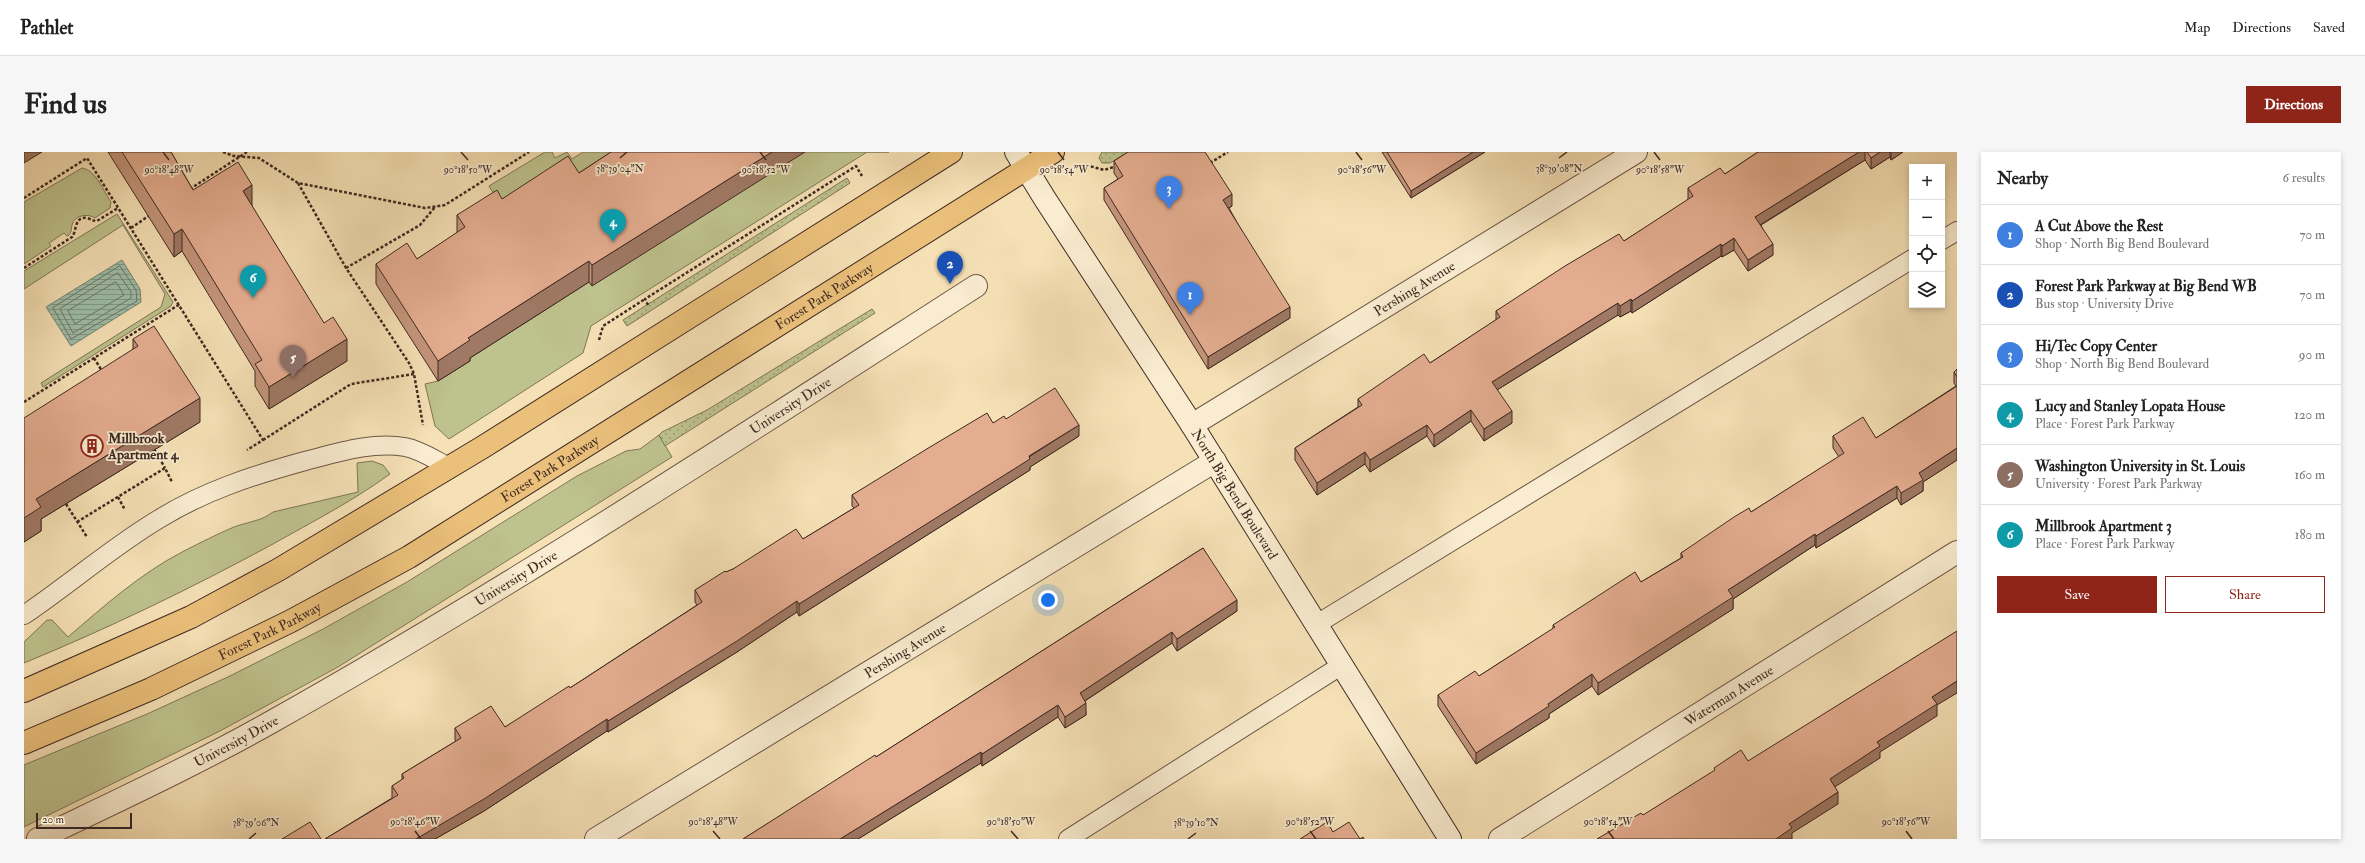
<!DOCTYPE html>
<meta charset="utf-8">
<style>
body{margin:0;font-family:"IM FELL Double Pica",serif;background:#f6f6f6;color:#222}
.controls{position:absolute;right:12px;top:12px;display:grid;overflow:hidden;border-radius:0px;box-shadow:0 2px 6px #0003}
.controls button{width:36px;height:36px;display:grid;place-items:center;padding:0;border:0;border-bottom:1px solid #e0e0e0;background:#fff;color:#222;font:20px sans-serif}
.scale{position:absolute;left:12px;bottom:10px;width:96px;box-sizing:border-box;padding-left:4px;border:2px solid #3f2a22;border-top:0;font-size:11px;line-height:14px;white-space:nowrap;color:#3f2a22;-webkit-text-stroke:3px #f9ecd0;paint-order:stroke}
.you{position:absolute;left:1024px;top:448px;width:14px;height:14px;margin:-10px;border:3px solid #fff;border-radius:50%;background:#1a73e8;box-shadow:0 0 0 6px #1a73e833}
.badge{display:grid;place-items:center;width:26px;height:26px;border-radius:50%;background:#8f2418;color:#fff;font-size:13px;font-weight:700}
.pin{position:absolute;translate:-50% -33px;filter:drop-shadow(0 1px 2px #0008)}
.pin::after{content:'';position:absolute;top:21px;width:14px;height:12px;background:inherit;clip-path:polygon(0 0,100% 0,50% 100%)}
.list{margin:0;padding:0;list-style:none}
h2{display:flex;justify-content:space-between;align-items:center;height:52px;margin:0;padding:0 16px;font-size:17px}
h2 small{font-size:13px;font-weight:400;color:#767676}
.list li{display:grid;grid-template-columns:26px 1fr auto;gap:12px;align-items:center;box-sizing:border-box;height:60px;padding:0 16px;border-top:1px solid #e0e0e0}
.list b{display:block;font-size:15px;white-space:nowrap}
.list p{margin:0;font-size:13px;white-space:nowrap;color:#767676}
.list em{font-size:13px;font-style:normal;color:#767676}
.actions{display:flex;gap:8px;padding:12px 16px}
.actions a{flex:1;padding:9px 0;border:1px solid #8f2418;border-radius:0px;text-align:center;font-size:14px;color:#8f2418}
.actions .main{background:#8f2418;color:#fff}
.icon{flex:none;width:22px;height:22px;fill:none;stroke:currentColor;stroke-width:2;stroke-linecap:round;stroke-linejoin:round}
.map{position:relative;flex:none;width:1933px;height:687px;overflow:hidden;border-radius:0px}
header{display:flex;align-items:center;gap:24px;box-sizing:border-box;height:56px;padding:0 20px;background:#fff;border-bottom:1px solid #e0e0e0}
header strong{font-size:19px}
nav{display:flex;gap:22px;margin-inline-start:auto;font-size:14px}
.intro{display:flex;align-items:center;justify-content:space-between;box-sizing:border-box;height:96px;padding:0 24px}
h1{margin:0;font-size:28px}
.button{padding:10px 18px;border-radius:0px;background:#8f2418;color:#fff;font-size:14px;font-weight:700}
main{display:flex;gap:24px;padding:0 24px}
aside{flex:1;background:#fff;border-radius:0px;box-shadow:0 2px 6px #0003}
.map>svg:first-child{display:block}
</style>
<header>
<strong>Pathlet</strong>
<nav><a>Map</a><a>Directions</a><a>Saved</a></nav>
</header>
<div class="intro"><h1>Find us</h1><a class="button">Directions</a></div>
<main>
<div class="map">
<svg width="1933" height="687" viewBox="0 0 1933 687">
<defs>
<pattern id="garden-dots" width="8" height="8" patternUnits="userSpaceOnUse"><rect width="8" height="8" fill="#bec28d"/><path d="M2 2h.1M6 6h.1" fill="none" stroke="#9c9e73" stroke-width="1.8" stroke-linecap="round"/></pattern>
<pattern id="water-rules" width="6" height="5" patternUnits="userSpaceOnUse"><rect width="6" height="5" fill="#9dbea9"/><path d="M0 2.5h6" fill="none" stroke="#819b89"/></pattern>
</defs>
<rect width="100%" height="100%" fill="#f6e1b6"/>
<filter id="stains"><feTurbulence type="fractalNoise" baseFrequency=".005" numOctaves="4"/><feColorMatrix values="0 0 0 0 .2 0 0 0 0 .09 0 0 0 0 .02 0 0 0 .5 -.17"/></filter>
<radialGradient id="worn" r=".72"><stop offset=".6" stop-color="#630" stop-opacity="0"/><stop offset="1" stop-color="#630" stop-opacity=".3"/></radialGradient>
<g fill="#bec28d" stroke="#7e7658">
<polygon points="521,0 528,0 531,6 543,0 548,7 559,0 865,0 843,0 567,174 559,201 425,287 411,274 401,232 414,229 436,195 474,49 465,34"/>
<path d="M58 16C72 18 80 40 87 50L86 56 71 66C64 61 50 63 48 73 47 77 48 79 45 83L43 84 40 81 25 91 27 94 0 112V50Z"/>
<polygon points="93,62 149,150 147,154 19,235 17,231 137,155 141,142 99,73 0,137 0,119"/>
<polygon points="635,283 648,305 314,515 194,580 0,675 0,613 123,562 206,524 299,477 383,430 553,324 602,299 616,297"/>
<path d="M348 309 359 313 366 322C329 349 288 370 249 392 168 436 85 476 0 511V490L23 468H28L44 485C80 454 117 421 160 399 176 391 193 382 210 375 223 370 238 369 249 360L334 340 333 311Z"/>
</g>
<g fill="url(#garden-dots)" stroke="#7e7658">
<polygon points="1078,0 1104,0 1086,11 1078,11 1075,6"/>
<polygon points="823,26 826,31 603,174 599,168"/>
<polygon points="848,157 851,161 641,294 635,283 638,280 683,258"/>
</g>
<polygon fill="url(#water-rules)" stroke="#778373" points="98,108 116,137 117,150 47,194 22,155"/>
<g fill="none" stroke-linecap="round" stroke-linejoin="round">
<g stroke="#6e7466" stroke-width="1">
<polygon points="96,114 112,138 113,149 47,187 29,156"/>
<polygon points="94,121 107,140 107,146 49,181 36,157"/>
<polygon points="92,130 100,143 51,172 44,159"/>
</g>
<g stroke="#6d5847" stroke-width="20">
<g id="lane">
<polyline points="1918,88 1933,79"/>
<path d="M0 463C46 432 88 395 135 367 180 339 230 323 281 309 312 301 349 289 381 295 397 298 411 308 425 315"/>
<polyline points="1293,472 1888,107"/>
<polyline points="1044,687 1318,513"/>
</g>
</g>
<g stroke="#6d5847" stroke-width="24">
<g id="street">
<path id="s1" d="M1168 273 1612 0"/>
<path id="s2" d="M14 687C93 649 173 612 249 569 489 434 720 283 952 134"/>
<path id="s3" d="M572 687 1191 309"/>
<path id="s4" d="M1476 687 1933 400"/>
</g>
</g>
<g stroke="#3f2a22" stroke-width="24">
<g id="secondary">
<path id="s5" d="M992 0 1021 47 1168 273 1426 687"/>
</g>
</g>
<g stroke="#3f2a22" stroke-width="24">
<g id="primary">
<polyline points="0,539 167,465 254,418 459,295 927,0"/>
<path id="s6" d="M0 591 127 537 267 469 385 405 1029 0"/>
</g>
</g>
<g stroke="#3f2a22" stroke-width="2.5" stroke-dasharray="3 2" stroke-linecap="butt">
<polyline points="199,0 210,4 235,6 274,31 401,56 421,53 505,0"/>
<polyline points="1186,11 1204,0"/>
<polyline points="1062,13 1080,18 1093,14"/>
<polyline points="274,31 322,116 385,211 390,222 399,273"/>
<polyline points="166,37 223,0"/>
<polyline points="0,46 63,6 239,288 223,298"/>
<polyline points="107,76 126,63"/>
<path d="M0 116 48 85C53 79 50 64 63 66 67 67 69 69 73 69L94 56"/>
<polyline points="322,116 396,73 411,55"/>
<polyline points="624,153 621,147 832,14 838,24"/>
<polyline points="575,188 579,174 621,147"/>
<polyline points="70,206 78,219"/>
<polyline points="0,250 156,152"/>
<polyline points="239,288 327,232 390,222"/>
<polyline points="130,297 141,316"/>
<polyline points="94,345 101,358"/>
<polyline points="42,352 63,385"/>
<polyline points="53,370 141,316 148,330"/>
</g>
<use href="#lane" stroke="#f9ecd0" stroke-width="18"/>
<use href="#street" stroke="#f9ecd0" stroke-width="22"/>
<use href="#secondary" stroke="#f9ecd0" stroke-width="22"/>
<use href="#primary" stroke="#ebc07b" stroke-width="22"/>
</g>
<g fill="#c4957c" stroke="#3f2a22">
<polygon points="84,0 147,0 169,38 228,55 323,209 245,257 231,234 231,219 158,99 150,105"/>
<polygon points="587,0 568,134 565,130 446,206 446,209 414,229 352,132 352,112 393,107 433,81 433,63 478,47 555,21"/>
<polygon points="1358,0 1461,0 1387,46"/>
<polygon points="1734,0 1879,0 1867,8 1866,5 1847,17 1841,8 1737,73 1749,103 1724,119 1710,98 1698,105 1697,104 1608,161 1607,159 1596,165 1594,163 1473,238 1488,271 1460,289 1447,269 1410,295 1403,284 1346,320 1341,312 1293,343 1271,308 1271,296 1334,255 1334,247 1406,211 1472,168 1472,159 1600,89 1664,48 1664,36 1701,22"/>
<polygon points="1090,9 1208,54 1205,56 1266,166 1184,217 1080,48 1080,36 1094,27 1090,21"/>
<polygon points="109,187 176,270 17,367 17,379 0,390 109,198"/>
<polygon points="1933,217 1933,308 1899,330 1899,339 1877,353 1873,346 1792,396 1791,393 1709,447 1709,457 1574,543 1568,534 1525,562 1525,566 1452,612 1414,554 1414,543 1455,524 1529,477 1529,473 1617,430 1657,406 1657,401 1727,360 1815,305 1809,296 1809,284 1852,286 1932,234 1930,231 1930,220"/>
<polygon points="982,267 1055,284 1006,315 1006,318 775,464 773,460 713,500 584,580 583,579 460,659 411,687 301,687 368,646 368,634 378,628 378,622 432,589 431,588 431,576 481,575 546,536 673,453 671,450 671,438 702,420 779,387 830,356 828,354 828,343 969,271"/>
<polygon points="1179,396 1213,459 1153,499 1148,491 1061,549 1062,563 1041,576 1034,565 958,614 957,611 834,687 719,687 852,605"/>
</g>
<g fill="#a07965" stroke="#3f2a22">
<polygon points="0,0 18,0 0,11"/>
<polygon points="748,0 781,0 568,134 568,113"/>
<polygon points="1449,0 1461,0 1387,46 1387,39"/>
<polygon points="1835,0 1841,0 1841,8 1731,76 1731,65"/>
<polygon points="1856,0 1866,0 1866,5 1847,17 1847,6"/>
<polygon points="1867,0 1879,0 1867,8"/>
<polygon points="228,33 228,55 219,39"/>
<polygon points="1208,42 1208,54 1199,59 1199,48"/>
<polygon points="158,77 158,99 150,105 150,82"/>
<polygon points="1710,86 1710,98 1698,105 1698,94"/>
<polygon points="1697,92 1697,104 1608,161 1608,149"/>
<polygon points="1749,92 1749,103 1724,119 1724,108"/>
<polygon points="565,109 565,130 446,206 446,209 414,229 414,209 444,186"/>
<polygon points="1607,147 1607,159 1596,165 1596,154"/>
<polygon points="1594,151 1594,163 1468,241 1468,230"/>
<polygon points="1266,155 1266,166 1184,217 1184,205"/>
<polygon points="323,187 323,209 245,257 245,235"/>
<polygon points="176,246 176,270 17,367 17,379 0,390 0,366 12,347"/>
<polygon points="1447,258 1447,269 1410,295 1410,283"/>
<polygon points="1488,259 1488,271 1460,289 1460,277"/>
<polygon points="1055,273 1055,284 1006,315 1006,318 775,464 775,452"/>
<polygon points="1403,273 1403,284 1346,320 1346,308"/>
<polygon points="1933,296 1933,308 1899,330 1899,339 1877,353 1877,341 1895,321"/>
<polygon points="1341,300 1341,312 1293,343 1293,331"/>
<polygon points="1873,334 1873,346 1792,396 1792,384"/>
<polygon points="1791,382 1791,393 1709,447 1709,457 1574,543 1574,531 1704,438"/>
<polygon points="1213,448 1213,459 1153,499 1153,487"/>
<polygon points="773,449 773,460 713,500 584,580 584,569"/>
<polygon points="1148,480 1148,491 1056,552 1056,541"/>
<polygon points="1568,522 1568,534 1525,562 1525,566 1452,612 1452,601 1524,552"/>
<polygon points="1933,529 1933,541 1913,553 1913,564 1856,600 1856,606 1806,638 1806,627 1853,590 1908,545"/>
<polygon points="1062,551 1062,563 1041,576 1041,565"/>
<polygon points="1034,553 1034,565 958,614 958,602"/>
<polygon points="583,567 583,579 460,659 411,687 392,687"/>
<polygon points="957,600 957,611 834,687 816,687"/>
<polygon points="1814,640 1814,652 1768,681 1768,687 1752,687 1765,672"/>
</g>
<g fill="#e4ad90" stroke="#3f2a22">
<polygon points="98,0 147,0 169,38 214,10 228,33 219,39 300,171 309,165 323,187 245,235 231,212 238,208 158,77 150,82"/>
<polygon points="587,0 748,0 568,113 565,109 444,186 446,188 414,209 352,112 383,91 393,107 441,75 433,63 473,38 478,47 544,4 555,21"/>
<polygon points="1104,0 1181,0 1208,42 1199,48 1266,155 1184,205 1080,36 1099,24 1090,9"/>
<polygon points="1363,0 1449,0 1387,39"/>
<polygon points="1734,0 1835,0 1731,65 1749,92 1724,108 1710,86 1698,94 1697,92 1608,149 1607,147 1596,154 1594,151 1468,230 1488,259 1460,277 1447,258 1410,283 1403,273 1346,308 1341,300 1293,331 1271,296 1338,253 1334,247 1400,202 1406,211 1476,165 1472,159 1541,114 1595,82 1600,89 1669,44 1664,36 1696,16 1701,22"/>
<polygon points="1843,0 1856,0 1847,6"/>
<polygon points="130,174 176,246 12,347 17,355 0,366 0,266 114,194 109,187"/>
<polygon points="1933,217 1933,225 1930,220"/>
<polygon points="1933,234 1933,296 1895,321 1899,328 1877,341 1873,334 1792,384 1791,382 1704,438 1709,445 1574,531 1568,522 1524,552 1525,554 1452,601 1414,543 1451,519 1455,524 1531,475 1529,473 1611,420 1617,430 1659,405 1657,401 1710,365 1725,356 1727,360 1820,301 1809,284 1839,265 1852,286"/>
<polygon points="1031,236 1055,273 1005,304 1006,307 775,452 773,449 713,489 584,569 583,567 460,647 392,687 301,687 374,643 368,634 380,626 378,622 437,586 431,576 467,554 481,575 545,534 546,536 678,450 671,438 701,419 702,420 709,417 772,377 779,387 835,353 828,343 906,295 963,261 969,271 980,264 982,267"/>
<polygon points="1179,396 1213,448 1153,487 1148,480 1056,541 1062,551 1041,565 1034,553 958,602 957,600 816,687 719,687 851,603 852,605"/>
<polygon points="1933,479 1933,529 1908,545 1913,552 1853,590 1856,594 1806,627 1814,640 1765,672 1768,676 1752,687 1573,687 1617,661 1619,663 1691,618 1690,616 1717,598 1724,609"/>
<polygon points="286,670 297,687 258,687"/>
<polygon points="1303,670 1309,680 1325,670 1336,687 1339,685 1340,687 1276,687"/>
</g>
<path fill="none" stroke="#3f2a22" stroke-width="1.5" d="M139 0 145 8M437 0 444 8M736 0 742 8M1034 0 1040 8M1332 0 1338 8M1630 0 1636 8M596 6 603 0M1535 6 1543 0M391 679 397 687M689 679 696 687M987 679 994 687M1286 679 1292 687M1584 679 1590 687M1882 679 1888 687M225 687 232 681M1164 687 1172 681"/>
<defs>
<g id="building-ring" transform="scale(1.15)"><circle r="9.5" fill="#f9ecd0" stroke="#8f2418" stroke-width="1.5"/><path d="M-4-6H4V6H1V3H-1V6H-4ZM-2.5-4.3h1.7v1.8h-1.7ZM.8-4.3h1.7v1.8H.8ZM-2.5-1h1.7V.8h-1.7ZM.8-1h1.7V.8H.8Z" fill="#8f2418"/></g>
</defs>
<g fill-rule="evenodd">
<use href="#building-ring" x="68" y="294"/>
</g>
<g text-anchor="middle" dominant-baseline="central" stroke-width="3.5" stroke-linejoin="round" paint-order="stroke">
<g font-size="14" fill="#3f2a22" stroke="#f9ecd0">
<text stroke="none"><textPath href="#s1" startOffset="261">Pershing Avenue</textPath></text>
<text stroke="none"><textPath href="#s6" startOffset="918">Forest Park Parkway</textPath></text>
<text stroke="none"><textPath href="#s2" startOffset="869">University Drive</textPath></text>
<text stroke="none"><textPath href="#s6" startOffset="594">Forest Park Parkway</textPath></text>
<text stroke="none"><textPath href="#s5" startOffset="406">North Big Bend Boulevard</textPath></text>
<text stroke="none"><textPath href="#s2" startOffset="545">University Drive</textPath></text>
<text stroke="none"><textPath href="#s6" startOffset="270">Forest Park Parkway</textPath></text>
<text stroke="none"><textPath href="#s3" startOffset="362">Pershing Avenue</textPath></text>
<text stroke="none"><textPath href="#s4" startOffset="270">Waterman Avenue</textPath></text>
<text stroke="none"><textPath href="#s2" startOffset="221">University Drive</textPath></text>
</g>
<g font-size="14" font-weight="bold" fill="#3f2a22" stroke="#f9ecd0" text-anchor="start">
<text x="84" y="286">Millbrook<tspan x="84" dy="16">Apartment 4</tspan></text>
</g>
</g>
<g font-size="10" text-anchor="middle" fill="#3f2a22" stroke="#f9ecd0" stroke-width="3.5" stroke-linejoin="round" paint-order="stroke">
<text x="596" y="20">38°39'04"N</text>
<text x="1535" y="20">38°39'08"N</text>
<text x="145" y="21">90°18'48"W</text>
<text x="444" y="21">90°18'50"W</text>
<text x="742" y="21">90°18'52"W</text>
<text x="1040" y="21">90°18'54"W</text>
<text x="1636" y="21">90°18'58"W</text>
<text x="1338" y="21">90°18'56"W</text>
<text x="391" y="673">90°18'46"W</text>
<text x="689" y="673">90°18'48"W</text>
<text x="987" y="673">90°18'50"W</text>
<text x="1286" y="673">90°18'52"W</text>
<text x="1584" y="673">90°18'54"W</text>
<text x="1882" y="673">90°18'56"W</text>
<text x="232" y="674">38°39'06"N</text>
<text x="1172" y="674">38°39'10"N</text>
</g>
<rect width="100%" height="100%" filter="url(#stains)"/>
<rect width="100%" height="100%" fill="url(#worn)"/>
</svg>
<div class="controls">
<button>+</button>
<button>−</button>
<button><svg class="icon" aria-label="locate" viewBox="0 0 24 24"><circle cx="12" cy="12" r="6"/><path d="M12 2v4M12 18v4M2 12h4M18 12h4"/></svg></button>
<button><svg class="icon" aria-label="layers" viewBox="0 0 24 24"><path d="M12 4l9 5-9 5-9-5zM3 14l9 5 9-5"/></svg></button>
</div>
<div class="scale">20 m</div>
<div class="you"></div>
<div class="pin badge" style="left:1166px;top:163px;background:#3f7fe0">1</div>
<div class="pin badge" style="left:926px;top:132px;background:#1a4fb4">2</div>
<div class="pin badge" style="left:1145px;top:57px;background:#3f7fe0">3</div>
<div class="pin badge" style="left:589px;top:90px;background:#0f9aa8">4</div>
<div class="pin badge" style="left:269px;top:226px;background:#8d6e63">5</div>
<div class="pin badge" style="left:229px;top:146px;background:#0f9aa8">6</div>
</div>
<aside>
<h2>Nearby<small>6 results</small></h2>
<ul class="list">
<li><span class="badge" style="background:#3f7fe0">1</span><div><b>A Cut Above the Rest</b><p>Shop · North Big Bend Boulevard</p></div><em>70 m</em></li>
<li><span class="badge" style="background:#1a4fb4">2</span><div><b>Forest Park Parkway at Big Bend WB</b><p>Bus stop · University Drive</p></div><em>70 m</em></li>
<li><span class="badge" style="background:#3f7fe0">3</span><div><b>Hi/Tec Copy Center</b><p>Shop · North Big Bend Boulevard</p></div><em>90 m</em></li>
<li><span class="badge" style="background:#0f9aa8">4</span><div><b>Lucy and Stanley Lopata House</b><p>Place · Forest Park Parkway</p></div><em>120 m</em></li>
<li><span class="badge" style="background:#8d6e63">5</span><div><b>Washington University in St. Louis</b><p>University · Forest Park Parkway</p></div><em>160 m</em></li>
<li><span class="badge" style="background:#0f9aa8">6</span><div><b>Millbrook Apartment 3</b><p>Place · Forest Park Parkway</p></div><em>180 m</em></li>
</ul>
<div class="actions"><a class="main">Save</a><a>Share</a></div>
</aside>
</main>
